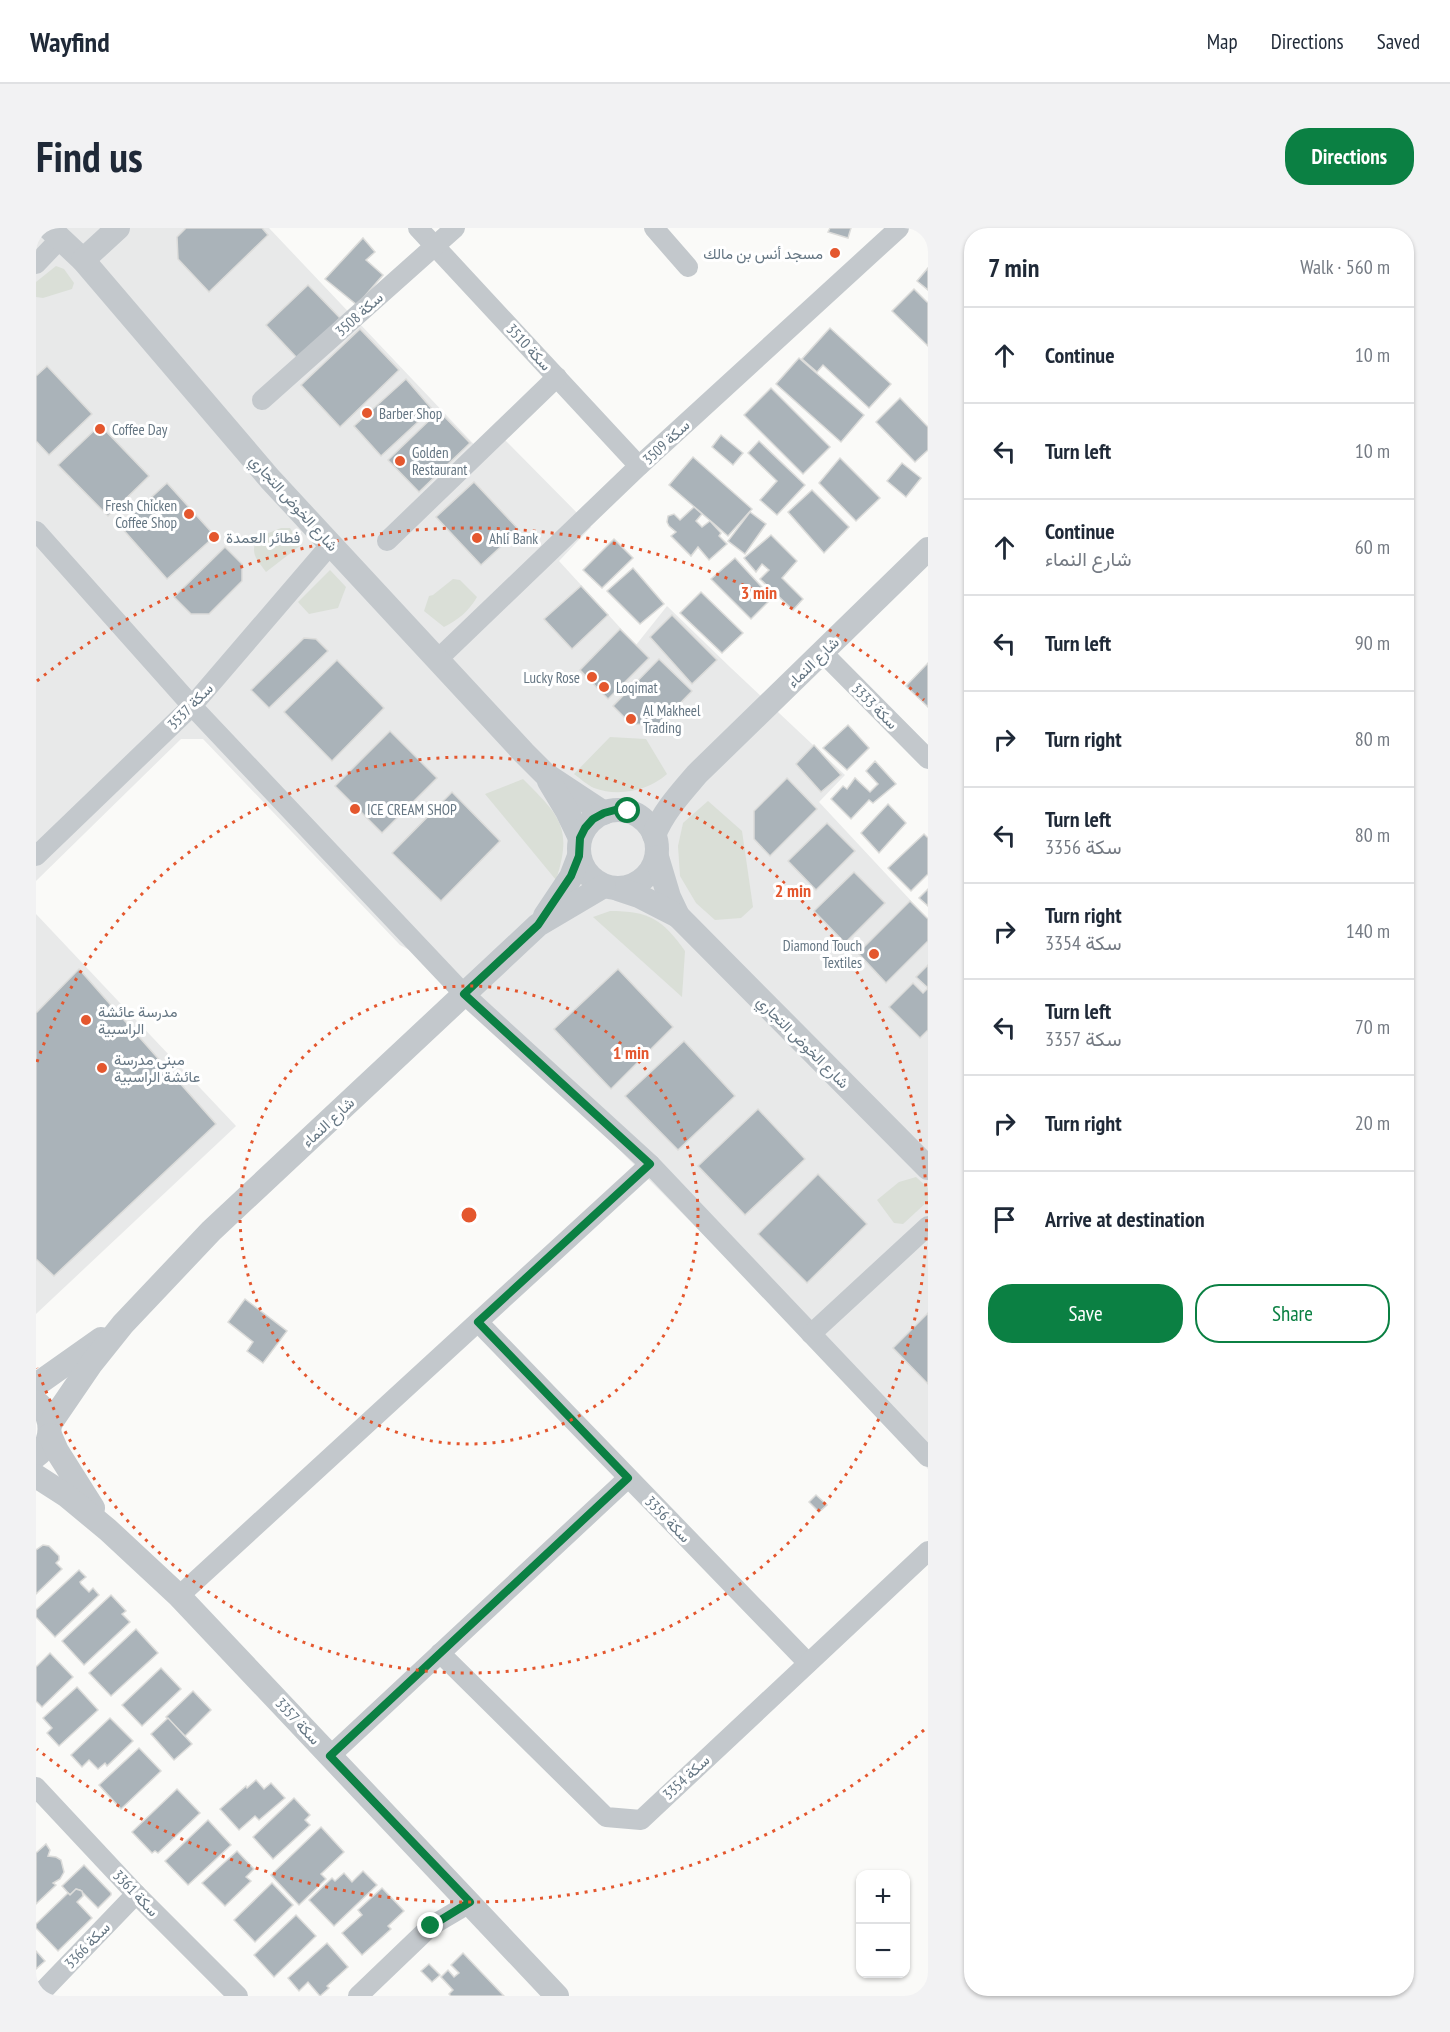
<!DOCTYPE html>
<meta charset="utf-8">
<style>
body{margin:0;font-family:"PT Sans Narrow",Vazirmatn,sans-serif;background:#f2f2f3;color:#1f2937}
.controls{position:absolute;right:18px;bottom:18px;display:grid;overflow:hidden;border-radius:12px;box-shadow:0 2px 4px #0004}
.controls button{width:54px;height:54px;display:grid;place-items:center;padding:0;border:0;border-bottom:2px solid #e0e1e3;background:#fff;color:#1f2937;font:30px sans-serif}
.stop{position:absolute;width:18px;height:18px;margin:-14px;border:4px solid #0b8043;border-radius:50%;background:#fff}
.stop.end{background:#0b8043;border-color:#fff;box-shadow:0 2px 6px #0008}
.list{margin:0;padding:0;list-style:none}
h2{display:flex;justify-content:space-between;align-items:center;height:78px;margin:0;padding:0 24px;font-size:26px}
h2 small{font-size:20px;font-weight:400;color:#747a83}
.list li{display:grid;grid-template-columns:39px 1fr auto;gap:18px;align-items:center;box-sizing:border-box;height:96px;padding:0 24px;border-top:2px solid #e0e1e3}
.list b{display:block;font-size:22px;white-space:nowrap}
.list p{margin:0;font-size:20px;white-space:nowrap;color:#747a83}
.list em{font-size:20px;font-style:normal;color:#747a83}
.actions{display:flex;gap:12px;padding:18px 24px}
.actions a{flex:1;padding:14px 0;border:2px solid #0b8043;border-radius:24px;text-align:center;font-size:21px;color:#0b8043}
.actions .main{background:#0b8043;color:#fff}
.icon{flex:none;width:33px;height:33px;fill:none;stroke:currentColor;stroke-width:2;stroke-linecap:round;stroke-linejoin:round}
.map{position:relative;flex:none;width:892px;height:1768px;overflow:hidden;border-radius:24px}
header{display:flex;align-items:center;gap:36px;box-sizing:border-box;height:84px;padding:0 30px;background:#fff;border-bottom:2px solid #e0e1e3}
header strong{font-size:28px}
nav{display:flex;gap:33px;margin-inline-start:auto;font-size:21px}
.intro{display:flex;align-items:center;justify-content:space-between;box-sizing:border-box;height:144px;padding:0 36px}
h1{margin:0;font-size:42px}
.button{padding:15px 27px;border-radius:24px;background:#0b8043;color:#fff;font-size:21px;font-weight:700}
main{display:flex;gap:36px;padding:0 36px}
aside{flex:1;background:#fff;border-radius:24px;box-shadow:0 2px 4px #0004}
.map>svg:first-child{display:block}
</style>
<header>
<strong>Wayfind</strong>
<nav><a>Map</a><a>Directions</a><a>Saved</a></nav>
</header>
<div class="intro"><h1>Find us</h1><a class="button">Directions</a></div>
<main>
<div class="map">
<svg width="892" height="1768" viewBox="0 0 892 1768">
<rect width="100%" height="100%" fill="#fafaf8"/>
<g fill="#e8e9e9">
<polygon points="0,0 233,0 448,227 466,209 555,299 523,333 600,417 631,378 695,440 809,547 783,574 892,691 892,1241 752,1092 399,736 364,717 167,511 145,511 0,653"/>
<polygon points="0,686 200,898 0,1086"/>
</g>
<g fill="#dadfd7">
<polygon points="20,38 28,41 38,55 36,61 7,70 0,69 0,54"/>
<path d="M245 300H254L265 317 230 344C220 330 215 328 220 310Z"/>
<polygon points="294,342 310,359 302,380 273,386 262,374"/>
<path d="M417 351 424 352 441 369C433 383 422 392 408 399L388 383 393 368 397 367Z"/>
<path d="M574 509 610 511 631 546C612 563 582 569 558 560 551 557 544 550 538 546Z"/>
<path d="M487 551C524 588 537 600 520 652L449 566Z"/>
<polygon points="672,573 706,603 717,679 705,690 679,692 660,675 644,648 642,618 647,595"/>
<path d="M574 683C613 683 626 691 649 723L646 769 557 689Z"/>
<polygon points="880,949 892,960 892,973 867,996 858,995 841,972 863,954"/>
</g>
<g fill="#aab3b9" stroke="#dcdcda" stroke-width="1.5">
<polygon points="150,0 226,0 232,7 173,64 142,31 141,9"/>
<polygon points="794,0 815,0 812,10 792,4"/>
<polygon points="327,10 339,24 330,32 347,47 321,77 289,51"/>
<polygon points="892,40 892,62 881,53"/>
<polygon points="272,57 304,90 262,131 230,97"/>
<polygon points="878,61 892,75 892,118 856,83"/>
<polygon points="794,100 855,156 833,180 787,137 781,144 766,131"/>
<polygon points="324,101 363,142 304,199 265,157"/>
<polygon points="763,130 828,187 805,214 740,156"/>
<polygon points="11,138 56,186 13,227 0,213 0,148"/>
<polygon points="370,151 396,181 345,228 318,198"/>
<polygon points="735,160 794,219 767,246 708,187"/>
<polygon points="864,170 892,199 892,222 879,234 840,194"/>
<polygon points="403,183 434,215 383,264 352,232"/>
<polygon points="64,197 113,248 72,288 22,237"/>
<polygon points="685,207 707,225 697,237 676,219"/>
<polygon points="723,213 769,257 741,287 724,272 741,253 712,225"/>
<polygon points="657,229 716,281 692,308 633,257"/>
<polygon points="804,230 844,270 820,293 783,255"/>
<polygon points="866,235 885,250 870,269 851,253"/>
<polygon points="438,254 483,302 445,337 400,289"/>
<polygon points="131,255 179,308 131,351 84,298"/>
<polygon points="776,262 813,299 788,325 752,284"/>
<polygon points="658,279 666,286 660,293 666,299 674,293 685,305 683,308 691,316 673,332 662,319 655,328 635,308 640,304 633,298 631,294 632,288 638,286 644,292"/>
<polygon points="714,284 730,296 709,326 692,313"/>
<polygon points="735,307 761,333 746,350 767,371 757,382 724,351 733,342 726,336 720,344 708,330"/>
<polygon points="578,311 597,330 566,360 547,342"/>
<polygon points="189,319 206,336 206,353 173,386 155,386 138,369"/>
<polygon points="699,330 736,370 715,391 675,351"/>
<polygon points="597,340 628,376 604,396 571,363"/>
<polygon points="545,358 572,387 536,421 508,391"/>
<polygon points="665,364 707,405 686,425 644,385"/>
<polygon points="636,387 681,432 656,456 614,409"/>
<polygon points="584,401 613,430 572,471 544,442"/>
<polygon points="268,410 280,411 292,423 233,480 215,462"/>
<polygon points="623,431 656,463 623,497 595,496 577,478"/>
<polygon points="301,432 348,480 296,533 248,484"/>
<polygon points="892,435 892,479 870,458"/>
<polygon points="812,497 833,520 811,542 787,520"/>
<polygon points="354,503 401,550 346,605 299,558"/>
<polygon points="778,517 805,547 785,564 760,536"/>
<polygon points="839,533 860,556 837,575 833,572 815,591 795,571 807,558 811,561 819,550 834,564 842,556 830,543"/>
<polygon points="751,550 781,581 734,628 718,611 718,583"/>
<polygon points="416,564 464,613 405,673 356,625"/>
<polygon points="852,576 870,595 843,625 825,605"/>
<polygon points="791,595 819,623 780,662 752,633"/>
<polygon points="888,606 892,610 892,646 875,663 852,640"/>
<polygon points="818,644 849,675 809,715 778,683"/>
<polygon points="892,661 892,678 883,670"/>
<polygon points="874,673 892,691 892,713 850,755 822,725"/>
<polygon points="892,737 892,802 884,810 853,779 877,755 887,765 892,760 880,749"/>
<polygon points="43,741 180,896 18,1048 0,1031 0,785"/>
<polygon points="582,741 637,799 575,861 518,801"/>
<polygon points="648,813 699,868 642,922 589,868"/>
<polygon points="722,881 769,931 709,987 662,938"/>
<polygon points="782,946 831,996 771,1055 722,1006"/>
<polygon points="209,1071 251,1103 227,1135 211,1123 217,1114 192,1094"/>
<polygon points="892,1085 892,1156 857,1120"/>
<polygon points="780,1267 791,1277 783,1284 773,1274"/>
<polygon points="7,1317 13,1318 23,1328 23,1332 20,1335 26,1341 0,1366 0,1322"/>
<polygon points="43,1342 50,1349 44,1354 45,1356 53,1364 57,1360 63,1367 19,1409 0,1389 0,1382"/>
<polygon points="75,1367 90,1383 86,1386 94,1394 48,1437 26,1413"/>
<polygon points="100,1401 122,1425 75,1468 53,1445"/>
<polygon points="14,1425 37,1449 6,1479 0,1473 0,1439"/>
<polygon points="125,1440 145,1461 106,1498 86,1477"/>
<polygon points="41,1459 62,1482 23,1518 11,1505 16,1500 7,1490"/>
<polygon points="157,1463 175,1482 149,1508 130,1489"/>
<polygon points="74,1490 97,1513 71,1538 69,1535 62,1541 53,1532 46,1539 35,1527"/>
<polygon points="132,1490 156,1516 138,1532 115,1506"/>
<polygon points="103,1520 125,1543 85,1581 63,1557"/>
<polygon points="220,1552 228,1561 235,1555 249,1570 223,1592 219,1588 203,1602 184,1581 210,1558 211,1560"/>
<polygon points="141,1561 164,1585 122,1625 119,1623 116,1625 96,1604"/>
<polygon points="258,1570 274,1587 269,1592 274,1597 237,1631 217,1609"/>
<polygon points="172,1592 195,1617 152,1657 129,1633"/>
<polygon points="285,1599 308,1624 285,1646 290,1651 263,1677 235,1647"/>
<polygon points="10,1616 14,1622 12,1628 20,1629 25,1632 28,1644 24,1651 17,1655 20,1657 0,1676 0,1625"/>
<polygon points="201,1623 218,1641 210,1649 215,1653 189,1678 166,1655"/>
<polygon points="48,1637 75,1665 75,1667 62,1680 44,1662 40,1661 34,1667 26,1658"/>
<polygon points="327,1643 341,1657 298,1698 273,1672 296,1650 299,1653 308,1645 316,1654"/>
<polygon points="236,1655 257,1677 219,1714 198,1692"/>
<polygon points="346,1660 368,1683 352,1698 355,1701 326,1727 306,1705 326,1687 322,1682"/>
<polygon points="40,1661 46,1663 47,1668 41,1674 56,1690 22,1723 0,1700 0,1696 32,1665 34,1667"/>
<polygon points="260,1687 280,1708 238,1749 218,1727"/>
<polygon points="291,1715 312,1739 291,1758 293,1760 284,1768 272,1754 263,1763 252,1750"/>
<polygon points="0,1723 9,1733 0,1741"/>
<polygon points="427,1725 444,1743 468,1768 415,1768 413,1766 417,1762 405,1749 412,1742 418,1749 423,1745 415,1737"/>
<polygon points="393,1736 404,1747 396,1754 385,1743"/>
</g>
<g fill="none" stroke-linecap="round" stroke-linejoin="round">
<g stroke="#c3c8cc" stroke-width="20">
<polyline points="382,0 603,238"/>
<polyline points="618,0 652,39"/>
<polyline points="0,36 23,12"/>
<polyline points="226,172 419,0"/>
<polyline points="0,303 156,478 428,766 614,936 892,1229"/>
<polyline points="351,313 521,149"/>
<polyline points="787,425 892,531"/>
<polyline points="401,432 603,238 863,0"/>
<polyline points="0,628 156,478 295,316"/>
<polyline points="442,1094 772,1435"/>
<polyline points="775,1106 892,998"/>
<polyline points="143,1368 614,936"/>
<polyline points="404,1425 570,1589 605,1592 892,1323"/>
<polyline points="294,1528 592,1250"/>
<polyline points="0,1559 100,1666 202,1768"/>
<polyline points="2,1768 100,1666"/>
<polyline points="322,1768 395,1698 434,1675"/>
</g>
<g stroke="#c3c8cc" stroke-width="24">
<polyline points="13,0 47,32 234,251 488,525 509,546 568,585"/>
<polyline points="47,32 82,0"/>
<polyline points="513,553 531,583 544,610"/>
<circle cx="582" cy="621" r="39"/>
<path d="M618 607C628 583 644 566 661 546L892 321"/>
<polyline points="621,629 633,669 642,688 892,940"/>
<polyline points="582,661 603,668 642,688"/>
<polyline points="509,688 535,649 543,628"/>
<polyline points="0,1157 65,1111"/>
<path d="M0 1174C18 1187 18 1215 0 1228"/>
<polyline points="14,1196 55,1136 87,1096 175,1003 502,697 568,658"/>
<polyline points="14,1207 21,1223 57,1280"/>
<polyline points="0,1248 31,1268 72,1302 143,1368 521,1768"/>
</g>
</g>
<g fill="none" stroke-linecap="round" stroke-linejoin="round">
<polyline stroke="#0b8043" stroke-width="8" points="395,1698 434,1674 294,1528 592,1250 442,1094 614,936 428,766 502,697 535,648 543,628 544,610 549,600 557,591 568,585 579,582 592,583"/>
</g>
<g fill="none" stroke="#e4572e" stroke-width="3" stroke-dasharray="3 6">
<circle cx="433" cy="987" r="229"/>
<path d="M1 834A458 458 0 1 1 1 1140"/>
<path d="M888 1502A687 687 0 0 1 1 1521M1 453A687 687 0 0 1 888 472"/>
</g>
<g fill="#e4572e" stroke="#fff" stroke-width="2">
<circle cx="799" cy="25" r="6"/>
<circle cx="331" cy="185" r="6"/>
<circle cx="64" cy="201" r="6"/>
<circle cx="364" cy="233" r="6"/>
<circle cx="153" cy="286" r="6"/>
<circle cx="178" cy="309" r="6"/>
<circle cx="441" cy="310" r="6"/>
<circle cx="556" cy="449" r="6"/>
<circle cx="568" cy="459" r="6"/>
<circle cx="595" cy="491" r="6"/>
<circle cx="319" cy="581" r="6"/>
<circle cx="838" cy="726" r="6"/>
<circle cx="50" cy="792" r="6"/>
<circle cx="66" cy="840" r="6"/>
</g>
<g text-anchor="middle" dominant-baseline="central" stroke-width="6" stroke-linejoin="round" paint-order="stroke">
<g font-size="15" fill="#657683" stroke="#fff" text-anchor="start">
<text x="787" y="25" text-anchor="end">مسجد أنس بن مالك</text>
<text x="343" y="185">Barber Shop</text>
<text x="76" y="201">Coffee Day</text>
<text x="376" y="224">Golden<tspan x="376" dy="17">Restaurant</tspan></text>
<text x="141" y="277" text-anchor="end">Fresh Chicken<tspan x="141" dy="17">Coffee Shop</tspan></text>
<text x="190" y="309">فطائر العمدة</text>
<text x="453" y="310">Ahli Bank</text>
<text x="544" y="449" text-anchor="end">Lucky Rose</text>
<text x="580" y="459">Loqimat</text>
<text x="607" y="482">Al Makheel<tspan x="607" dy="17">Trading</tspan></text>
<text x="331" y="581">ICE CREAM SHOP</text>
<text x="826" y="717" text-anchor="end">Diamond Touch<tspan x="826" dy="17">Textiles</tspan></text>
<text x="62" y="783">مدرسة عائشة<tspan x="62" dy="17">الراسبية</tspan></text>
<text x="78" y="831">مبنى مدرسة<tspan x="78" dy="17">عائشة الراسبية</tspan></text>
</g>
<g font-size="15" fill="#657683" stroke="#fff">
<text transform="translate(323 86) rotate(-42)">سكة 3508</text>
<text transform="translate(493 119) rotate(47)">سكة 3510</text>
<text transform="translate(630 214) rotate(-43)">سكة 3509</text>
<text transform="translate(258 275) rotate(48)">شارع الخوض التجاري</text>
<text transform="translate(777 434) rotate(-44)">شارع النماء</text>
<text transform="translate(154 478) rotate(-46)">سكة 3537</text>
<text transform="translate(839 478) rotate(45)">سكة 3333</text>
<text transform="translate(767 814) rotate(45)">شارع الخوض التجاري</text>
<text transform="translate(292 894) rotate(-43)">شارع النماء</text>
<text transform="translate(632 1291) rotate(46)">سكة 3356</text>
<text transform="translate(262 1493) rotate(47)">سكة 3357</text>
<text transform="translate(650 1549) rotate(-43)">سكة 3354</text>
<text transform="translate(100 1665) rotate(46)">سكة 3361</text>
<text transform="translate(51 1717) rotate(-46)">سكة 3366</text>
</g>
</g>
<circle cx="433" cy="987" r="9" fill="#e4572e" stroke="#fff" stroke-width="3"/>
<g font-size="18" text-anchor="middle" font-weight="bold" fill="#e4572e" stroke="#fff" stroke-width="6" stroke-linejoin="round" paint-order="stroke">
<text x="723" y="371">3 min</text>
<text x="757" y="669">2 min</text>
<text x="595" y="831">1 min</text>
</g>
</svg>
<div class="controls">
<button>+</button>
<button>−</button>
</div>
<div class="stop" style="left:592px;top:583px"></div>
<div class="stop end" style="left:395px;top:1698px"></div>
</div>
<aside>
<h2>7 min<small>Walk · 560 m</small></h2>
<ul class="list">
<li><svg class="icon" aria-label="ahead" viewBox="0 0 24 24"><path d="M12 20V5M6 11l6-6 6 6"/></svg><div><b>Continue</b></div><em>10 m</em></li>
<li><svg class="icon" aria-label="left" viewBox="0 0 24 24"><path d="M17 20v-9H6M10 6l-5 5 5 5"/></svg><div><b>Turn left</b></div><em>10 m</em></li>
<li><svg class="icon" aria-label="ahead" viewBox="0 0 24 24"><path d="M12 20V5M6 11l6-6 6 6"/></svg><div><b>Continue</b><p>شارع النماء</p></div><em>60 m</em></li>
<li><svg class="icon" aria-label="left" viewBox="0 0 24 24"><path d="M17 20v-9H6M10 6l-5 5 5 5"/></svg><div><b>Turn left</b></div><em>90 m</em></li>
<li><svg class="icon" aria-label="right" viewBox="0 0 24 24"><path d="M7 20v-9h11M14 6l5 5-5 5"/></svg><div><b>Turn right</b></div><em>80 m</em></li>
<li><svg class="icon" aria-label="left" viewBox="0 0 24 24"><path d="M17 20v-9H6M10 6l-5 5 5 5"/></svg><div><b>Turn left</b><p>سكة 3356</p></div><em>80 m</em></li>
<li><svg class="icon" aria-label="right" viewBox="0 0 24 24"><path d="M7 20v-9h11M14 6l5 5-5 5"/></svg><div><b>Turn right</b><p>سكة 3354</p></div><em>140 m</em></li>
<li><svg class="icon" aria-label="left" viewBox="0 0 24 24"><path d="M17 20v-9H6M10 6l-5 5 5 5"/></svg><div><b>Turn left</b><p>سكة 3357</p></div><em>70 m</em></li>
<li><svg class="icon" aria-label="right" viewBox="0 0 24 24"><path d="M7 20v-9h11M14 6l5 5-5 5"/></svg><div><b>Turn right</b></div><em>20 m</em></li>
<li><svg class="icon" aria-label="arrive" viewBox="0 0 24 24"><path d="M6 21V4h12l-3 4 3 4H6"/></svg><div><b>Arrive at destination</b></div></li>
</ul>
<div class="actions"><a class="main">Save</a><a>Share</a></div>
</aside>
</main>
